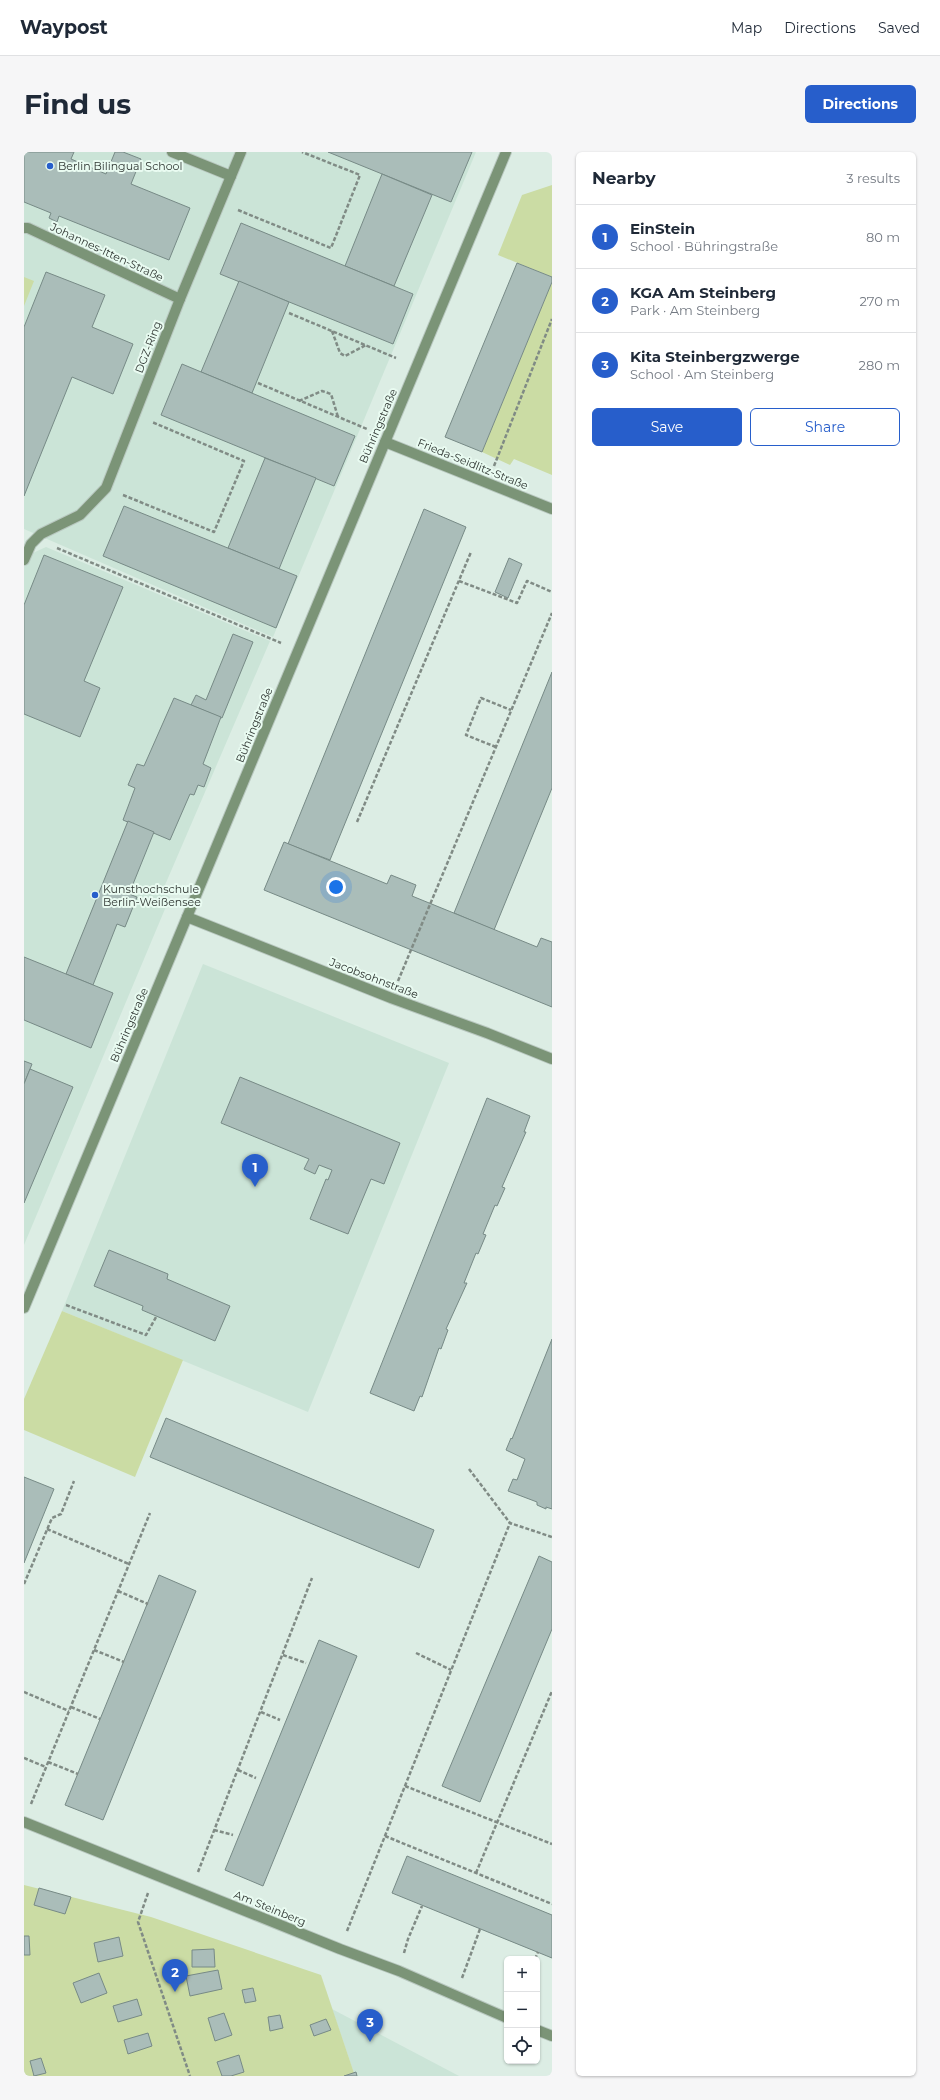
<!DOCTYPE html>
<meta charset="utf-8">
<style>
body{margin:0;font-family:Montserrat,sans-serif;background:#f6f6f7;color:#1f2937}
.controls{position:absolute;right:12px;bottom:12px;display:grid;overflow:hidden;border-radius:6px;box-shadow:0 1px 3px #0004}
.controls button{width:36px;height:36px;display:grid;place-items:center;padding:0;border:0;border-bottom:1px solid #e0e1e3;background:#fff;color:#1f2937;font:20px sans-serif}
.you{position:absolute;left:312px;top:735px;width:14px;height:14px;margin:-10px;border:3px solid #fff;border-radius:50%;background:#1a73e8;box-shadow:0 0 0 6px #1a73e833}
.badge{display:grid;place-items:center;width:26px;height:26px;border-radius:50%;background:#275ecb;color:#fff;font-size:13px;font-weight:700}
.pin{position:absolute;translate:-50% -33px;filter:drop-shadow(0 1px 2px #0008)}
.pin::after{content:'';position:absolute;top:21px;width:14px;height:12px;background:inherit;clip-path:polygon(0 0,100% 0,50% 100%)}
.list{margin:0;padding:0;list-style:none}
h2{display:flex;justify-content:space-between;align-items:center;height:52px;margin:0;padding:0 16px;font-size:17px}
h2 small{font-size:13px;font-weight:400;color:#747a83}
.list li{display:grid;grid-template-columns:26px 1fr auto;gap:12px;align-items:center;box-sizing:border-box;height:64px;padding:0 16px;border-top:1px solid #e0e1e3}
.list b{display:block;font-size:15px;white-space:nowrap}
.list p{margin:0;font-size:13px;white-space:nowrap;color:#747a83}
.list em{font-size:13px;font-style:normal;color:#747a83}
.actions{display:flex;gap:8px;padding:12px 16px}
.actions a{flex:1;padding:9px 0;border:1px solid #275ecb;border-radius:6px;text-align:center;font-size:14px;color:#275ecb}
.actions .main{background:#275ecb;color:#fff}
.icon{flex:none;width:22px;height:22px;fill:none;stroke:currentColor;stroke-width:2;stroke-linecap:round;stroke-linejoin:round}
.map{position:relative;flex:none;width:528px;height:1924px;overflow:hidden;border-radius:6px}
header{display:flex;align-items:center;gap:24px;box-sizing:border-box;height:56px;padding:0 20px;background:#fff;border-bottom:1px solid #e0e1e3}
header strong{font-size:19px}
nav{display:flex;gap:22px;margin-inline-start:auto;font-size:14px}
.intro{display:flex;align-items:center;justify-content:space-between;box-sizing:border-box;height:96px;padding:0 24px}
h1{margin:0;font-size:28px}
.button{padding:10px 18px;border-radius:6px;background:#275ecb;color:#fff;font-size:14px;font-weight:700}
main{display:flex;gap:24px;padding:0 24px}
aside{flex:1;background:#fff;border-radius:6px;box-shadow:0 1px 3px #0004}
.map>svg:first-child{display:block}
</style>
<header>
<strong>Waypost</strong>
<nav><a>Map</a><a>Directions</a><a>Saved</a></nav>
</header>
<div class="intro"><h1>Find us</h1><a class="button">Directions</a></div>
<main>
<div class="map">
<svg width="528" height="1924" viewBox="0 0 528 1924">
<rect width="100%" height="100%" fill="#dcede4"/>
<g fill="#cbe4d7">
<polygon points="0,0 452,0 249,485 0,377"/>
<polygon points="22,395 246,489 138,740 146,745 0,1093 0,405"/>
<polygon points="179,812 425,911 284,1260 38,1159"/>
<polygon points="308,1857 435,1924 331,1924"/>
</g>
<g fill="#cbdca4">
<polygon points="528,33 528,125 474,103 498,43"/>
<polygon points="0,125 10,129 0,154"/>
<polygon points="528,130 528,323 490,307 486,313 458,300"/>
<polygon points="38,1159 159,1208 111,1325 0,1278 0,1247"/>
<polygon points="0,1733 127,1765 297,1823 331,1924 0,1924"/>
</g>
<g fill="#aabdb9" stroke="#778a86">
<polygon points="0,0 50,0 47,7 82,22 91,0 99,0 117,7 107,32 166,56 145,108 35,64 33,70 25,66 27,61 0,50"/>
<polygon points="304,0 448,0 427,50"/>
<polygon points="358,22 408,43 370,134 321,114"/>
<polygon points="217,71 389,142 369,192 196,122"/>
<polygon points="493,111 528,125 528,130 458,300 421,285"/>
<polygon points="22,120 81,143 68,175 109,192 89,242 48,225 0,344 0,175"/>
<polygon points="215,129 265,150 228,241 177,220"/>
<polygon points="158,212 331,284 310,334 137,263"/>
<polygon points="241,306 292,326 255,417 204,396"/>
<polygon points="100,354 273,424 252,476 79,404"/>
<polygon points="400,357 442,375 306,708 264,692"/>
<polygon points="20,403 99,435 60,529 76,536 56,585 0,562 0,453"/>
<polygon points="485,406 498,412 484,446 471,440"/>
<polygon points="209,482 229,490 198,566 167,553 172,543 182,548"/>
<polygon points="528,520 528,636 470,778 430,761"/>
<polygon points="150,546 197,565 179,612 187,616 180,635 174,633 170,643 166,642 146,688 99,668 111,636 104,633 113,612 120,614"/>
<polygon points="104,669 130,680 105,742 113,745 101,775 93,772 69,833 42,822"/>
<polygon points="260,690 363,732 367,723 392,733 388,744 513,795 517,786 528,790 528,855 240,738"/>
<polygon points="0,805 89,841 67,896 0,868"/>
<polygon points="0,909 8,912 0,932"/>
<polygon points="6,917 49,935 0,1051 0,932"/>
<polygon points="216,925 376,991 360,1032 347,1027 324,1082 286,1067 302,1027 304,1028 308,1018 295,1013 291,1022 280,1017 285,1007 197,971"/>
<polygon points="463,946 506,964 500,980 502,980 478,1035 481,1036 473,1054 471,1053 459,1082 462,1083 454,1102 452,1101 440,1131 443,1131 422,1177 424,1178 417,1197 415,1196 398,1245 396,1244 390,1259 346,1241"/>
<polygon points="85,1098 144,1122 143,1127 206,1154 191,1189 118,1158 119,1154 70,1134"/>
<polygon points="528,1187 528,1357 522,1355 522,1357 513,1353 513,1350 484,1339 489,1327 493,1328 501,1307 482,1298 487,1286 488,1287"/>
<polygon points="142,1266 410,1378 395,1416 126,1305"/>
<polygon points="0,1325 30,1337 0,1411"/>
<polygon points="515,1404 528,1410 528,1477 456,1650 418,1634"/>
<polygon points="135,1423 172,1439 79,1668 41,1653"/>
<polygon points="295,1488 333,1504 239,1734 201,1718"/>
<polygon points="383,1704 528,1763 528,1806 368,1741"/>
<polygon points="15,1736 47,1745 41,1762 10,1753"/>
<polygon points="0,1784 5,1784 6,1803 0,1803"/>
<polygon points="95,1785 99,1804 74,1810 70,1791"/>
<polygon points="190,1797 191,1815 168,1815 168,1798"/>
<polygon points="194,1818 198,1837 166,1844 162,1824"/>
<polygon points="75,1821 83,1841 57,1851 49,1831"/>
<polygon points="229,1836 232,1849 221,1851 218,1838"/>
<polygon points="113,1847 118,1863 94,1870 89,1854"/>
<polygon points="200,1861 208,1883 191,1889 184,1866"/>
<polygon points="256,1863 259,1876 246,1879 244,1865"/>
<polygon points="302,1867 307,1878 290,1884 286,1873"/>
<polygon points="124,1881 128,1894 104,1902 100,1888"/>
<polygon points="215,1903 220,1920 207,1924 198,1924 193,1910"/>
<polygon points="17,1906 22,1921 10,1924 6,1909"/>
<polygon points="332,1920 333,1924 320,1924"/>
</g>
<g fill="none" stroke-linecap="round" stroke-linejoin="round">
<g stroke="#b9c8c0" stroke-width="12">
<g id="minor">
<polyline points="148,0 207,24"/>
<polyline points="0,76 4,76 156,147"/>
<polyline points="361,290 528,357"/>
<polyline points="0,408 7,392 17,382 56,363 82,336 156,147 217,0"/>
<polyline points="163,765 367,846 463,881 528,907"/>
<polyline points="0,1156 482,0"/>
<polyline points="0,1670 316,1797 375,1819 483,1866"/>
<polyline points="513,1878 528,1884"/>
</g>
</g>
<g stroke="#808b85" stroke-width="2.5" stroke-dasharray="4 2" stroke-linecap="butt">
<polyline points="214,58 307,96 336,23 278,0"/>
<polyline points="265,161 372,206"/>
<polyline points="308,179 316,201 321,204 342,193"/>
<polyline points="234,231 343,277"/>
<polyline points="275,249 298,239 307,242 314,265"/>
<polyline points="470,314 528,167"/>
<polyline points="99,343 190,380 220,309 128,270"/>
<polyline points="33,396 257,491"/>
<polyline points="435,429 493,451 503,429 528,440"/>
<polyline points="472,595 442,583 457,546 487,558"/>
<polyline points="333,670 447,400"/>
<polyline points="374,829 528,461"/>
<polyline points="42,1153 122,1183 132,1165"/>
<polyline points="445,1317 486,1371 528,1385"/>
<polyline points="23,1377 105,1412"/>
<polyline points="0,1432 28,1366 37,1362 50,1329"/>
<polyline points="94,1439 124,1452"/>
<polyline points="70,1498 100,1510"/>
<polyline points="392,1501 427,1518"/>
<polyline points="259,1503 282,1511"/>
<polyline points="0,1540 45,1559"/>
<polyline points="47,1555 76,1567"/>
<polyline points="237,1560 256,1568"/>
<polyline points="0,1606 22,1615"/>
<polyline points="24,1610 54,1622"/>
<polyline points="214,1618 232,1626"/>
<polyline points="381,1634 528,1692"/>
<polyline points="7,1652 126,1361"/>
<polyline points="190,1678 209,1683"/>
<polyline points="361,1684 528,1752"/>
<polyline points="174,1720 288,1426"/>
<polyline points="452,1721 528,1539"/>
<polyline points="124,1741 114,1770 166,1924"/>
<polyline points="323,1779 486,1371"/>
<polyline points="380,1801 384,1787 398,1754"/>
<polyline points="511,1807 514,1800"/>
<polyline points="438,1826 456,1777"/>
</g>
<use href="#minor" stroke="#7b9477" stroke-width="10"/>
</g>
<g fill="#275ecb" stroke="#e9fbf1" stroke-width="1.5">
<circle cx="26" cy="14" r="4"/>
<circle cx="71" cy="743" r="4"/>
</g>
<g text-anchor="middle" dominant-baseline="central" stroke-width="4" stroke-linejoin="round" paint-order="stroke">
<g font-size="11" fill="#2f3632" stroke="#e9fbf1" text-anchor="start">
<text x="34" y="14">Berlin Bilingual School</text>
<text x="79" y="737">Kunsthochschule<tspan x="79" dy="13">Berlin-Weißensee</tspan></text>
</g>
<g font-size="11" fill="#2f3632" stroke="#e9fbf1">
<text transform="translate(83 100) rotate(25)">Johannes-Itten-Straße</text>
<text transform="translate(124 195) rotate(-69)">DGZ-Ring</text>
<text transform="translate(354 274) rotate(-67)">Bühringstraße</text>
<text transform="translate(449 312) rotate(22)">Frieda-Seidlitz-Straße</text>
<text transform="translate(230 573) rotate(-68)">Bühringstraße</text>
<text transform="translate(350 826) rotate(21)">Jacobsohnstraße</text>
<text transform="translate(105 873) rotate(-67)">Bühringstraße</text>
<text transform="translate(246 1756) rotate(22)">Am Steinberg</text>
</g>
</g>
</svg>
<div class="controls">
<button>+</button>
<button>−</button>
<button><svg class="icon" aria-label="locate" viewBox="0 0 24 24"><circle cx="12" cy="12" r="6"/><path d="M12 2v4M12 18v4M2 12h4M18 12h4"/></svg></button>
</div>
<div class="you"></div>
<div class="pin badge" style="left:231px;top:1035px">1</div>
<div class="pin badge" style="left:151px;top:1840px">2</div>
<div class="pin badge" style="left:346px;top:1890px">3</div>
</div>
<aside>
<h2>Nearby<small>3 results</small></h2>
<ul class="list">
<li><span class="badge">1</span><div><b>EinStein</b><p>School · Bühringstraße</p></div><em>80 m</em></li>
<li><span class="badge">2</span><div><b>KGA Am Steinberg</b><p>Park · Am Steinberg</p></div><em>270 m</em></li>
<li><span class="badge">3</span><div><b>Kita Steinbergzwerge</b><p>School · Am Steinberg</p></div><em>280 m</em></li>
</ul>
<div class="actions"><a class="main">Save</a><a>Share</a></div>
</aside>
</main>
